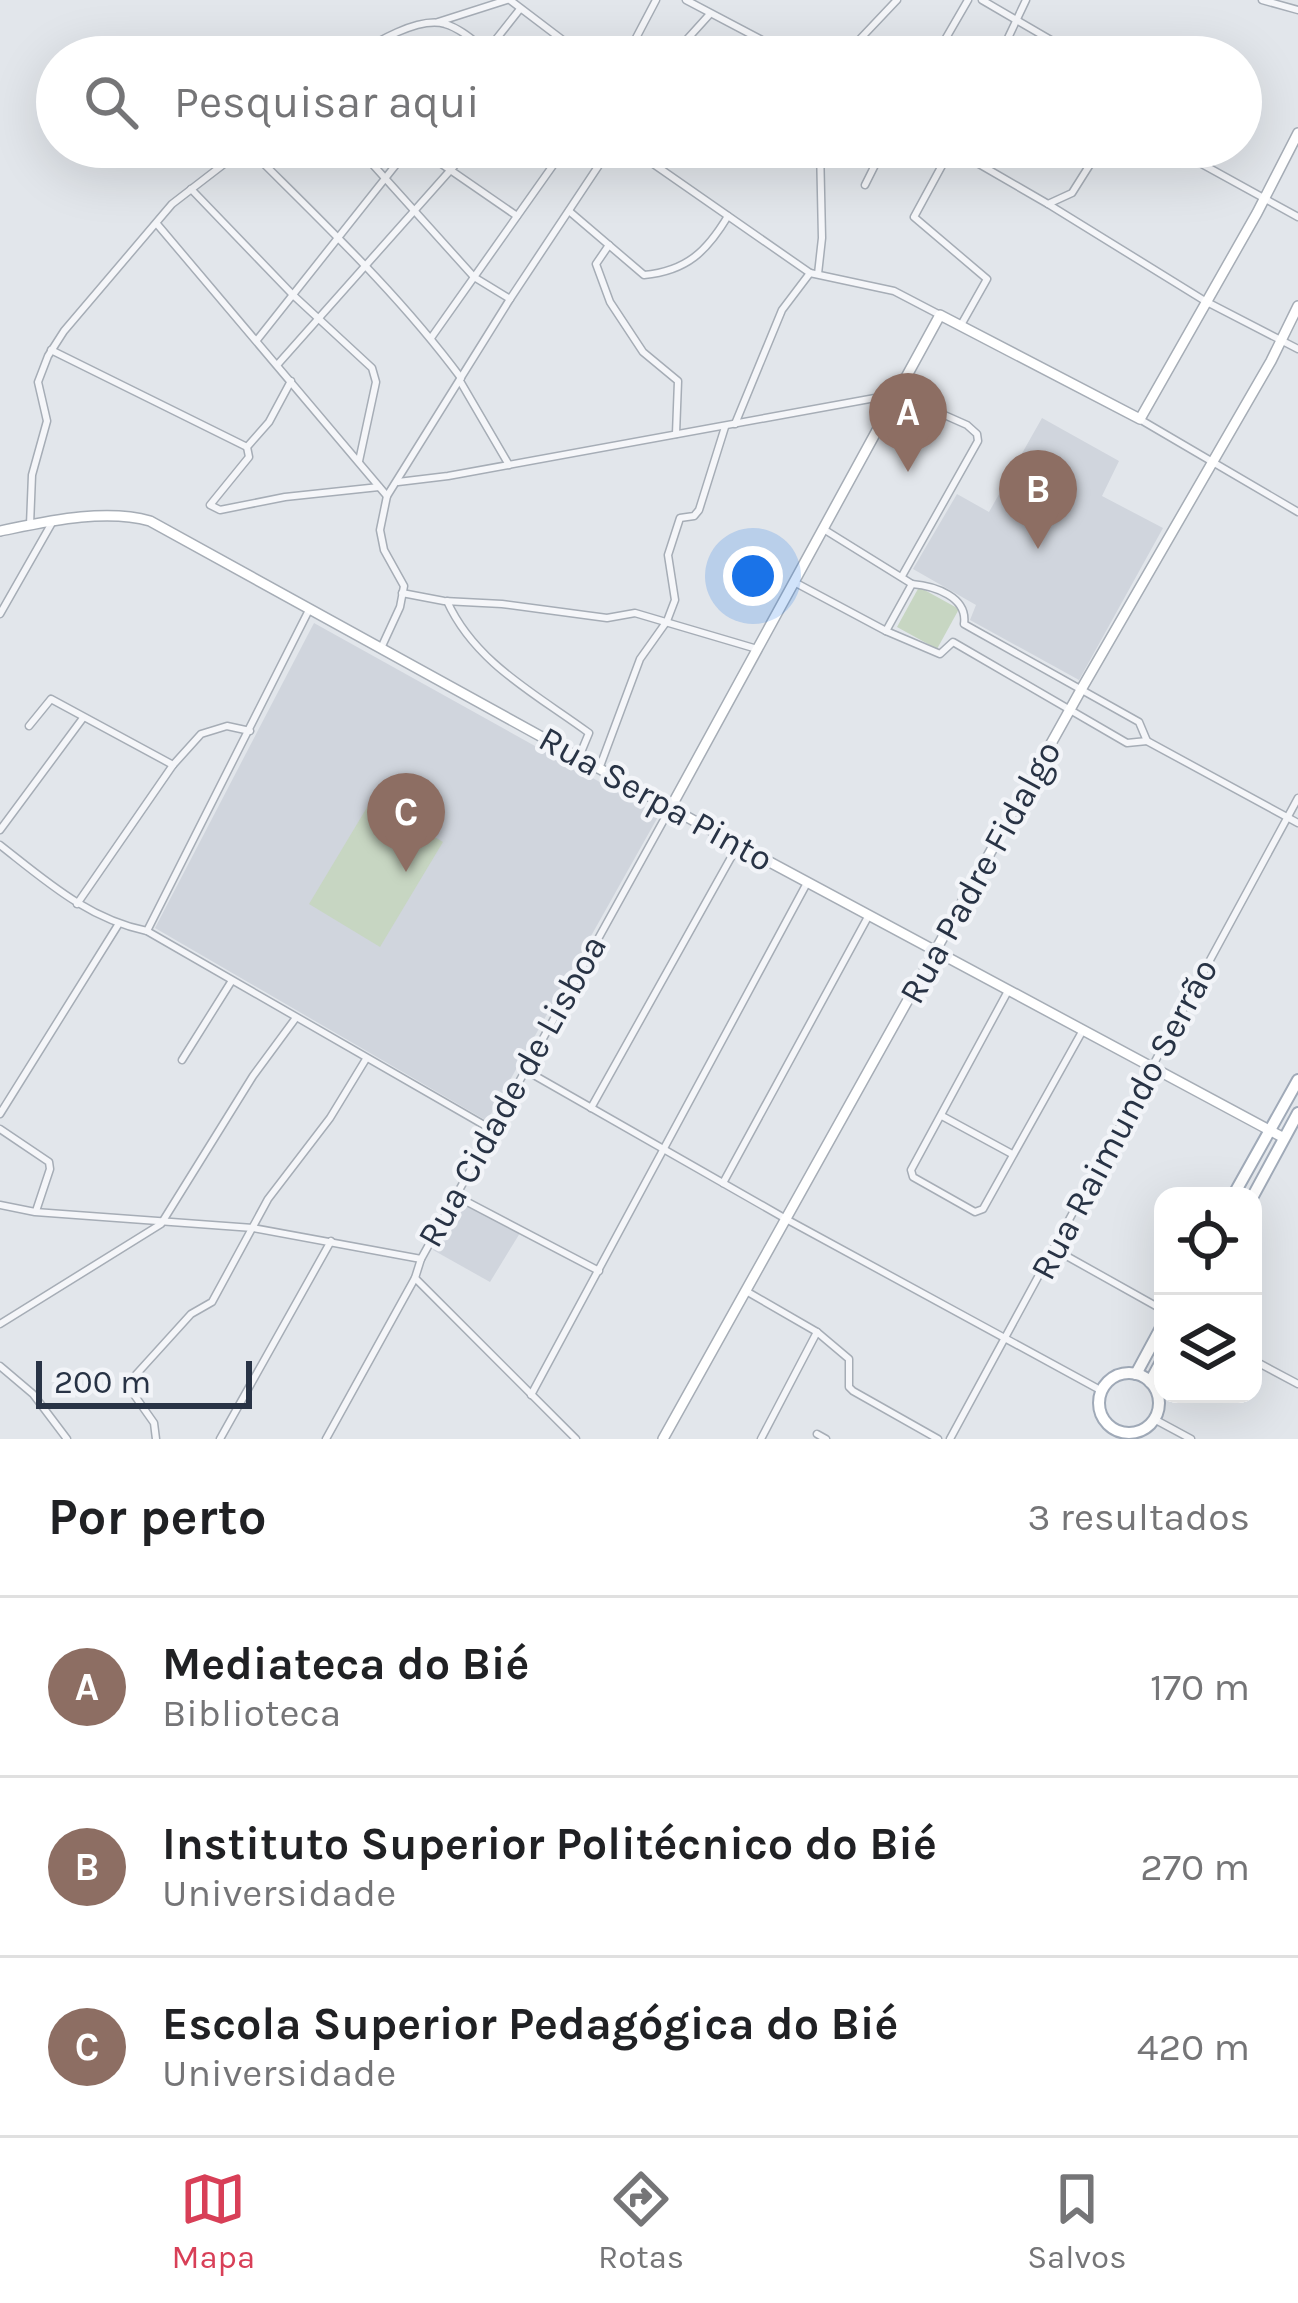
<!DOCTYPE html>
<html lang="pt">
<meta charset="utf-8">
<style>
body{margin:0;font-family:Karla,sans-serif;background:#f2f2f2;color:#202124}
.controls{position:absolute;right:36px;bottom:36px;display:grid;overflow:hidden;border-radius:24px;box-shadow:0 12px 48px #0002}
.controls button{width:108px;height:108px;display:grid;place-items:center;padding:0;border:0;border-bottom:3px solid #e0e0e0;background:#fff;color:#202124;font:60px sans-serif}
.scale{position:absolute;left:36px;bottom:30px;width:216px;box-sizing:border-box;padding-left:12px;border:6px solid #283345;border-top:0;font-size:33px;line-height:42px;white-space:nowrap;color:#283345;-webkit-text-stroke:9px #f2f4f8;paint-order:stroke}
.you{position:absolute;left:753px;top:576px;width:42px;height:42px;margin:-30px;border:9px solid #fff;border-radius:50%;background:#1a73e8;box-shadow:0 0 0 18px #1a73e833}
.badge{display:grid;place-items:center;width:78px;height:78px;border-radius:50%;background:#d83f57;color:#fff;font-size:39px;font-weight:700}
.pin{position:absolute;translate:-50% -99px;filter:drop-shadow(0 3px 6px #0008)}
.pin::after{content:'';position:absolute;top:63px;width:42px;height:36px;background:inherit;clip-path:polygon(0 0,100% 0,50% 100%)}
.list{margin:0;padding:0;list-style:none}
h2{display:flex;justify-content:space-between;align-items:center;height:156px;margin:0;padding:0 48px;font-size:51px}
h2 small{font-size:39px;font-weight:400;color:#757577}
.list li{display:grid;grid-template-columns:78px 1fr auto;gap:36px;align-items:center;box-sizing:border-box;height:180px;padding:0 48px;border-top:3px solid #e0e0e0}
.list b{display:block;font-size:45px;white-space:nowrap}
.list p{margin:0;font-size:39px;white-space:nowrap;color:#757577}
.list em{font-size:39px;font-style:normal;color:#757577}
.icon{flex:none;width:66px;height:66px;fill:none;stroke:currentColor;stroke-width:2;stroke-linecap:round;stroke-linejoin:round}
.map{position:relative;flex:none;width:1298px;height:1439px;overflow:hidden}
.search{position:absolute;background:#fff;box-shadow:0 12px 48px #0002;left:36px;right:36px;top:36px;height:132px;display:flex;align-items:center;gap:30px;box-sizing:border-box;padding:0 42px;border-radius:66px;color:#757577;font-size:45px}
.sheet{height:696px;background:#fff}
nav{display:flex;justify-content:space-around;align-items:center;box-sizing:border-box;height:168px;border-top:3px solid #e0e0e0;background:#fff;font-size:33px;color:#757577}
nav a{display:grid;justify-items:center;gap:6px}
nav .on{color:#d83f57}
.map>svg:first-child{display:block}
</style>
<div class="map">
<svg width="1298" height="1439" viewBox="0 0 1298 1439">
<rect width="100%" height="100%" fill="#e2e6eb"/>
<g fill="#d0d5dd">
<polygon points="1042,418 1119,461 1102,496 1163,528 1079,680 970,620 976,605 913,569 957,494 989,512"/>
<polygon points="314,623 659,815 487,1121 155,928"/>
<polygon points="461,1203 520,1233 490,1282 433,1250"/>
</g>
<g fill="#c7d6c2">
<polygon points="919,587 959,609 937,649 897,627"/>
<polygon points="372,799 443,842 380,947 309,904"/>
</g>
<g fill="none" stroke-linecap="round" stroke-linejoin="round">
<g stroke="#a6adb6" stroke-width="9">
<g id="street">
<polyline points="510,0 585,57"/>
<polyline points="686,0 794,57"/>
<polyline points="982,0 1080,57"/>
<polyline points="1262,0 1298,10"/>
<polyline points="438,22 507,0"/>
<polyline points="366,48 381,57"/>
<path d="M353 57C374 43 419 16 445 24 463 29 480 47 495 57"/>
<polyline points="482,57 520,9"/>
<polyline points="548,57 561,40"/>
<polyline points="626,57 656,0"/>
<polyline points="671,57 709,15"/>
<polyline points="843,57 897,0"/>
<polyline points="935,57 968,0"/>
<polyline points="999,57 1026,0"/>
<path d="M247 147C322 222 398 293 461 378"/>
<polyline points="357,147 474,277 510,299"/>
<polyline points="417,147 517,216"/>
<polyline points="532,147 554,160"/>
<polyline points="629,147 810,273"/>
<polyline points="952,147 914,217 987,279 961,325"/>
<polyline points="1185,147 1191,158 1298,217"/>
<polyline points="953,149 1048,204 1072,193 1101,147"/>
<polyline points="865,185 884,147"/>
<polyline points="191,189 293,295 372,368 376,382 359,461"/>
<polyline points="1048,204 1205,301 1298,349"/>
<path d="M569 211 644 275C687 271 707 251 728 216"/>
<polyline points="157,224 387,496"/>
<polyline points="609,245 596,264 610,302 643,352 678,381 676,434"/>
<polyline points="818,274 822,238 820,147"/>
<polyline points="431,338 566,147"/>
<polyline points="257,340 410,147"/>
<polyline points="51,350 247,447"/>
<polyline points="278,364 471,147"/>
<polyline points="291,381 269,422 247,447 249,457 210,505 220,510 285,497 379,487"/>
<polyline points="460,381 509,465"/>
<polyline points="1141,420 1298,512"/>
<polyline points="735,424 782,310 810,273 894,291 940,315"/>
<polyline points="398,482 448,476 897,394 967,425 977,434 978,441 902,576"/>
<polyline points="30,525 32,475 47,421 38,382 48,356 64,331 172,204 246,147"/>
<polyline points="825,530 912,584"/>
<polyline points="796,583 886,631"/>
<path d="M912 584C935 586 968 597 964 624L1139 722 1147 741 1127 743 953 642 940 654 886 631Z"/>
<polyline points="402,593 444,601 502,604 607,618 635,613 757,649"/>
<path d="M447 601C475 663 536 694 589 733L579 757"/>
<polyline points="0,614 53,521"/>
<polyline points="382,646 400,607 404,586 384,550 380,530 387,496 510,299 611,147"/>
<polyline points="29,726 51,699 173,765"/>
<polyline points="1147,741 1298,823"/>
<polyline points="599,769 640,659 667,621 675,600 668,555 680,518 694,516 699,510 725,427"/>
<polyline points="0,830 83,718"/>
<path d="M0 845C46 881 88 919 147 931L491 1129"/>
<polyline points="77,904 173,765 201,734 227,726 250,731"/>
<polyline points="147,931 309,610"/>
<polyline points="1008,991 911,1170 913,1177 975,1212 983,1209 1083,1030"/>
<polyline points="182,1060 231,982"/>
<polyline points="525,1070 786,1219 1102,1391"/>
<polyline points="591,1108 738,845"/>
<polyline points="0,1114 118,925"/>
<polyline points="942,1116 1012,1154"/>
<polyline points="0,1129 49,1162 50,1169 36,1211"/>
<polyline points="723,1183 869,915"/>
<polyline points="454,1195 599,1271"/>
<polyline points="0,1205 35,1212 253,1228 421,1259 671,807"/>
<polyline points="1054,1249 1163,1310"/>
<polyline points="415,1278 576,1439"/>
<polyline points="746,1291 817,1332 849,1359 849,1387 853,1391 938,1439"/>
<polyline points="0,1324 161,1224 253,1076 295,1019"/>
<polyline points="1253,1360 1298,1384"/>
<polyline points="0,1366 33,1394 67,1439"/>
<polyline points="531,1395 807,883"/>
<polyline points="1154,1419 1191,1439"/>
<polyline points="817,1434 826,1439"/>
<polyline points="156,1439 154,1423 130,1389 132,1379 191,1314 212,1302 268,1199 330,1118 366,1059"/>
<polyline points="220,1439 331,1241"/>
<polyline points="326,1439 415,1278 421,1259"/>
<polyline points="761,1439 817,1332"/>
<polyline points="950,1439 1298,798"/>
</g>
</g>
<g stroke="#a6adb6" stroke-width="12">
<g id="secondary">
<path d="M0 531C45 522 104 508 150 521L738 845 1284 1138"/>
<polyline points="671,807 940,315 1140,419 1257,213 1298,133"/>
<polyline points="663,1439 1082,688 1271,361 1298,306"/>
</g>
</g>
<g stroke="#a0aab8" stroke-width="14">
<g id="primary">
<polyline points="1233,1196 1298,1080"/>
<polyline points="1253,1196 1298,1113"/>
<circle cx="1129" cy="1403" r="30"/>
<polyline points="1136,1374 1163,1324"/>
<polyline points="1150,1382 1163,1358"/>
</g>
</g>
<use href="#street" stroke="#f5f6f9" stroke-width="6"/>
<use href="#secondary" stroke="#fff" stroke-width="9"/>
<use href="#primary" stroke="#fff" stroke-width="10"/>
</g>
<g text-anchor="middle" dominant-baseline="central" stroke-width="9" stroke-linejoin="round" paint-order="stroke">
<g font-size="36" fill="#283345" stroke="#f2f4f8">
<text transform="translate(656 799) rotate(29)">Rua Serpa Pinto</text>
<text transform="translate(980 872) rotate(-61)">Rua Padre Fidalgo</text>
<text transform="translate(512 1091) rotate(-61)">Rua Cidade de Lisboa</text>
<text transform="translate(1124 1119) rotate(-62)">Rua Raimundo Serrão</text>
</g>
</g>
</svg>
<div class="controls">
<button><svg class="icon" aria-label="locate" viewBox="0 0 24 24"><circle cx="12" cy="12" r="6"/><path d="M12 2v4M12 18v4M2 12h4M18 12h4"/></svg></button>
<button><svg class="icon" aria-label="layers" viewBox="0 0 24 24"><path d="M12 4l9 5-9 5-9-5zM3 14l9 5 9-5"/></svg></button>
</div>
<div class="scale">200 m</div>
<div class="you"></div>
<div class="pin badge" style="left:908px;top:472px;background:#8d6e63">A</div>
<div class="pin badge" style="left:1038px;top:549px;background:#8d6e63">B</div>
<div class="pin badge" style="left:406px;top:872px;background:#8d6e63">C</div>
<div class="search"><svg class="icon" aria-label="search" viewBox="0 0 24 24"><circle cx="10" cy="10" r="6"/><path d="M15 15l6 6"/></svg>Pesquisar aqui</div>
</div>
<section class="sheet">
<h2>Por perto<small>3 resultados</small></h2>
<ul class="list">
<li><span class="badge" style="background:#8d6e63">A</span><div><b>Mediateca do Bié</b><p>Biblioteca</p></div><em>170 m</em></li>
<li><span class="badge" style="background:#8d6e63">B</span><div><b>Instituto Superior Politécnico do Bié</b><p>Universidade</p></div><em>270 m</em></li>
<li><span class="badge" style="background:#8d6e63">C</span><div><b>Escola Superior Pedagógica do Bié</b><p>Universidade</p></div><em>420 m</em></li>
</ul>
</section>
<nav>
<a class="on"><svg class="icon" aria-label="map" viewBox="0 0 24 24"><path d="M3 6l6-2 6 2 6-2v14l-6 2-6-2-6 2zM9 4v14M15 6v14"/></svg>Mapa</a>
<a><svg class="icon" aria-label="directions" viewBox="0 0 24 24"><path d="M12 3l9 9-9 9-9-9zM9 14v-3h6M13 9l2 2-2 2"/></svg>Rotas</a>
<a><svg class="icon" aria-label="saved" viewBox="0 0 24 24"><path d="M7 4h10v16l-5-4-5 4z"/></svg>Salvos</a>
</nav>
